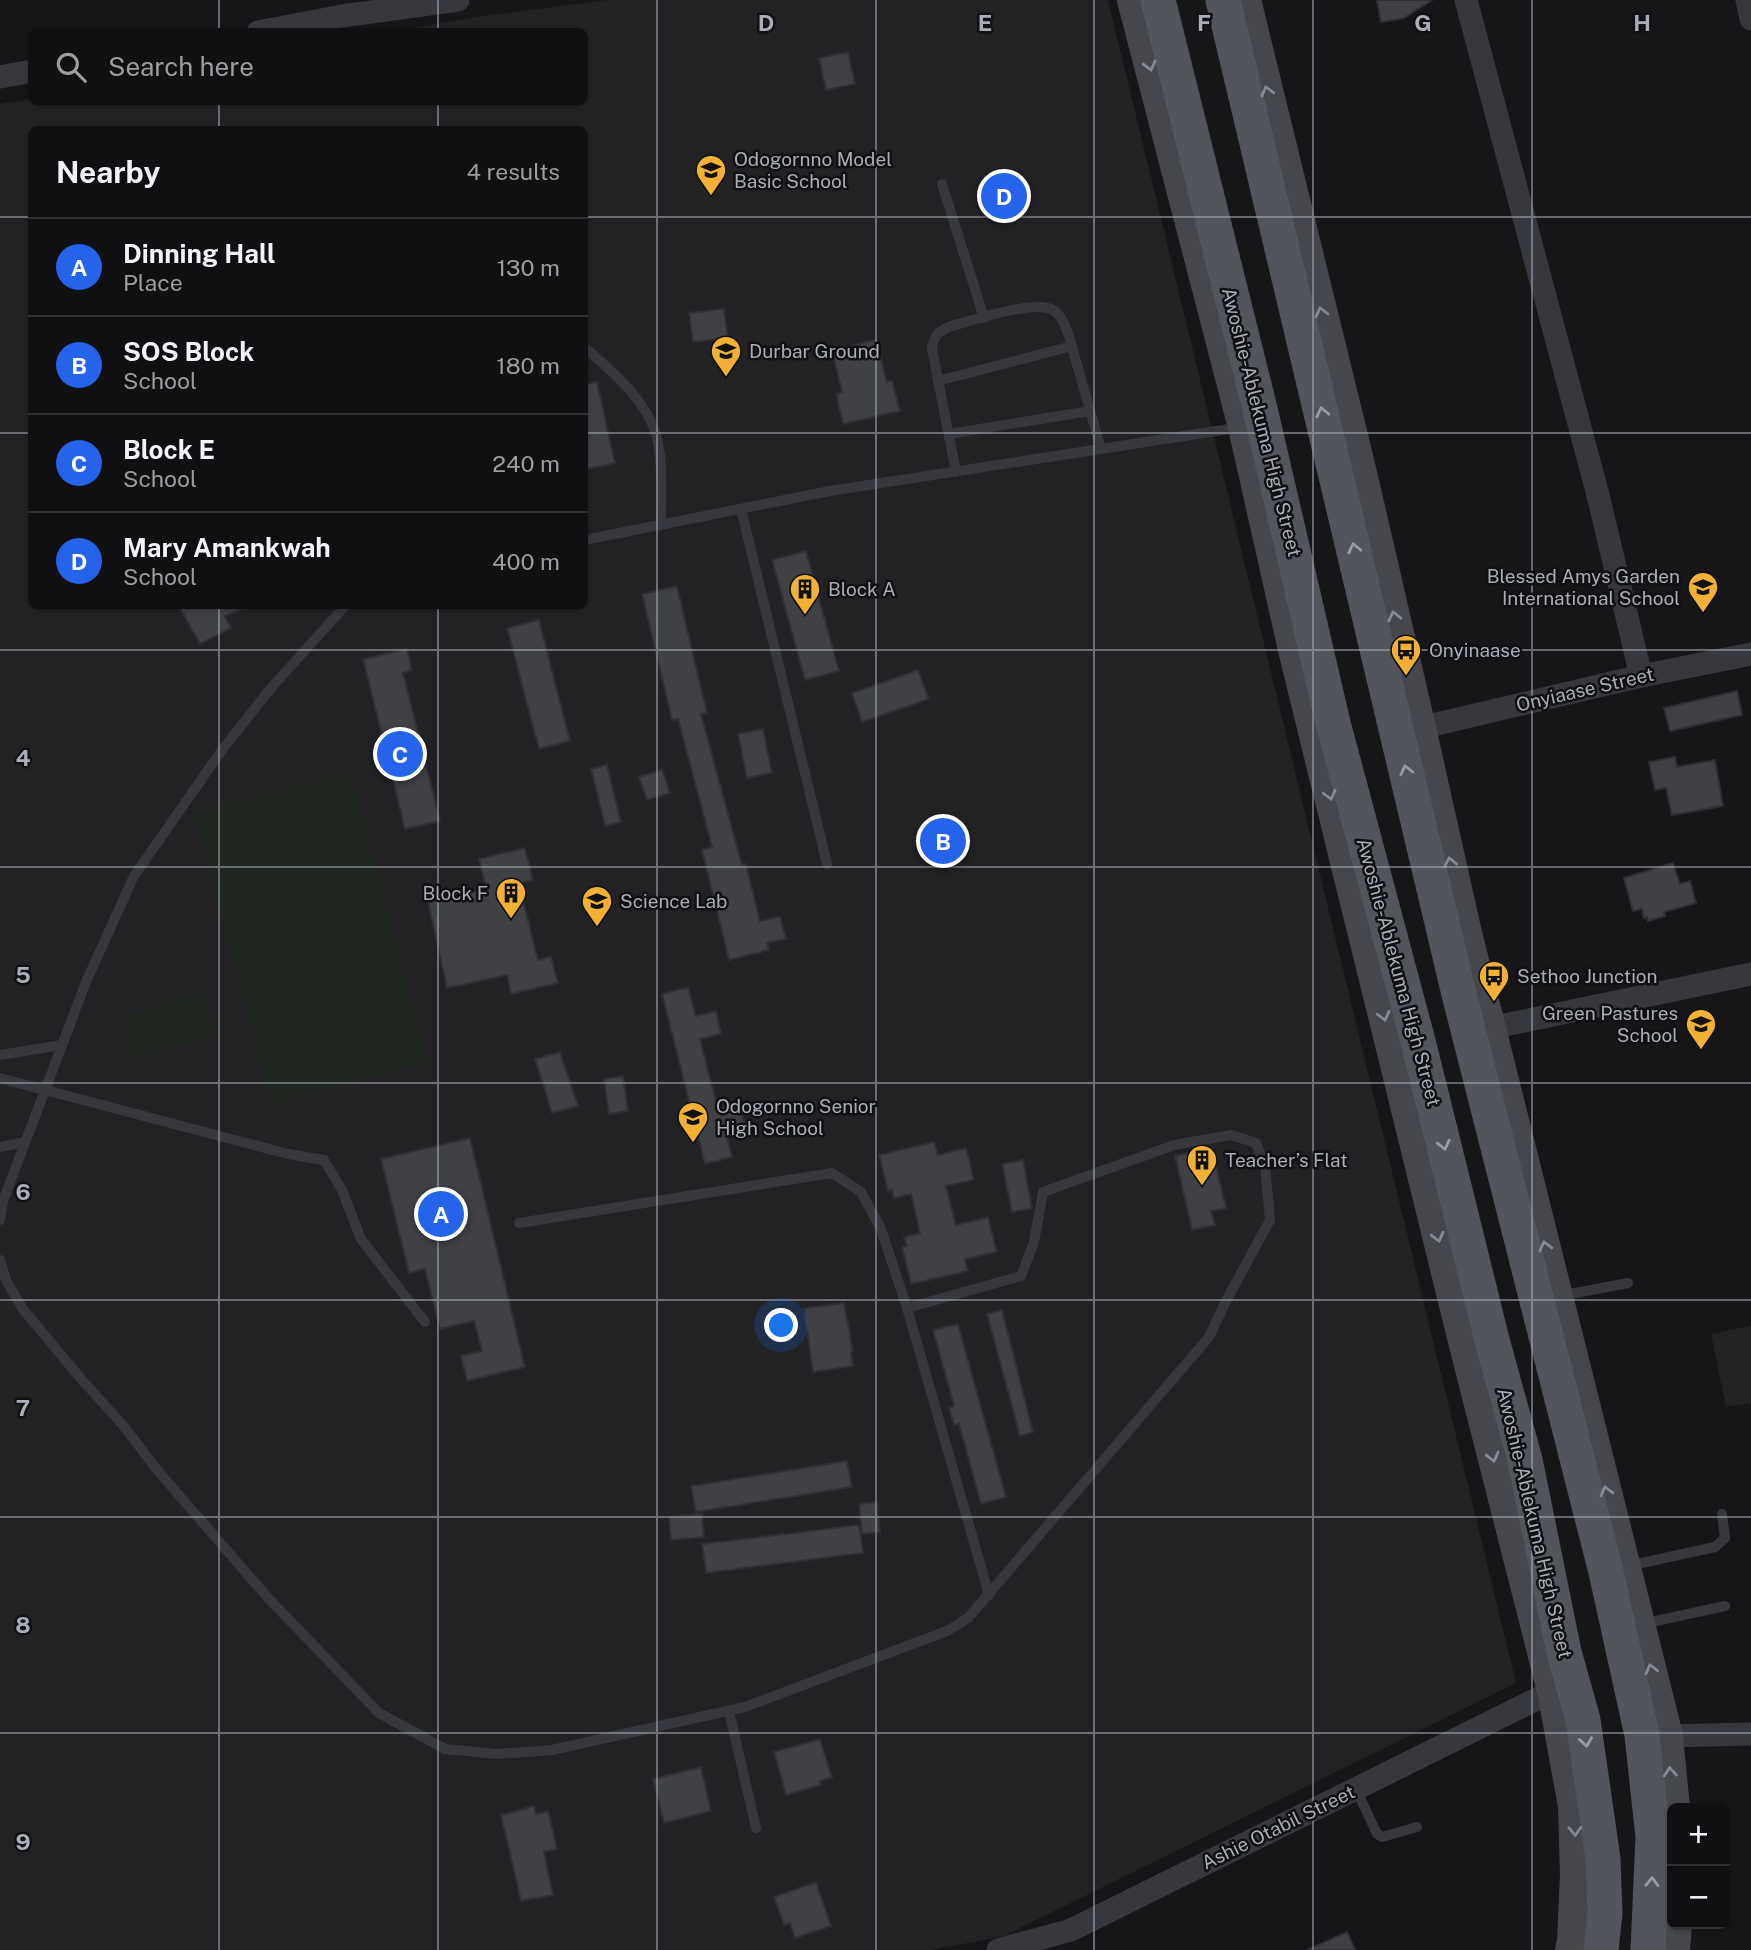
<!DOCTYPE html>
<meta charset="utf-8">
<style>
body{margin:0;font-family:"Public Sans",sans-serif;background:#1e1e20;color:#f1f3f6}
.controls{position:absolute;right:21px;bottom:21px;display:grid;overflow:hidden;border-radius:10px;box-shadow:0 2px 5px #0004}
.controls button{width:63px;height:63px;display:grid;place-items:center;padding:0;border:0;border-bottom:2px solid #303032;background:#101012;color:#f1f3f6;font:35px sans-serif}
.you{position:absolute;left:782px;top:1326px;width:24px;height:24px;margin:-18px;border:5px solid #fff;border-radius:50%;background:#1a73e8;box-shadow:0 0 0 10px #1a73e833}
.badge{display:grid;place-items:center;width:46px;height:46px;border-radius:50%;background:#2563eb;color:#fff;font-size:23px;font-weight:700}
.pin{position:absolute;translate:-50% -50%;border:4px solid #fff;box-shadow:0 2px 7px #0006}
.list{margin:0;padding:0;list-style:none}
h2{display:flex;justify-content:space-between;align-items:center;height:91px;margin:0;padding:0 28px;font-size:30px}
h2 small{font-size:23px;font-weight:400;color:#9c9d9f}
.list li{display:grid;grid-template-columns:46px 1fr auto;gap:21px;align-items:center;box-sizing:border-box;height:98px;padding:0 28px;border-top:2px solid #303032}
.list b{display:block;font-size:26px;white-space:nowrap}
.list p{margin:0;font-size:23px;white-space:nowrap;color:#9c9d9f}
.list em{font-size:23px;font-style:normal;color:#9c9d9f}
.icon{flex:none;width:38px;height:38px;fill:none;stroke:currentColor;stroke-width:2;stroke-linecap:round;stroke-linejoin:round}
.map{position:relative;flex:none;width:1751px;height:1950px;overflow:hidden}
.search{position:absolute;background:#101012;box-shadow:0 2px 5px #0004;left:28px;top:28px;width:560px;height:77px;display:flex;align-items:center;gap:18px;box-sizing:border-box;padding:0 24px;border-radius:10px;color:#9c9d9f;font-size:26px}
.panel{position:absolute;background:#101012;box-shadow:0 2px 5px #0004;left:28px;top:126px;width:560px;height:483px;border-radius:10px}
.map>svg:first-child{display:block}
</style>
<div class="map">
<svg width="1751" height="1950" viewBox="0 0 1751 1950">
<rect width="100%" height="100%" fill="#161618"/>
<g fill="#222225" fill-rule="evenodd">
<path d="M607 0H1108L1516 1683 1004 1936 931 1950H0V104L31 99 32 102H584V32L397 31 482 16ZM32 130H584V606H32Z"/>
<polygon points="1751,1326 1751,1403 1726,1407 1711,1334"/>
</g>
<g fill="#1e261f">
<polygon points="351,772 428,1063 271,1104 194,812"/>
<polygon points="201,991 214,1035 134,1058 122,1016"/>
</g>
<g fill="#404145" stroke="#303034" stroke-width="2">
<polygon points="1377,0 1432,0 1404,18 1381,22"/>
<polygon points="848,52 855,84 826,90 819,58"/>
<polygon points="724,309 728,338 693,342 689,313"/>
<polygon points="876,340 887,382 892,381 900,411 843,424 836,394 842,392 832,350"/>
<polygon points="597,382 615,463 584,470 584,384"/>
<polygon points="806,551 839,671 805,680 772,560"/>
<polygon points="677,586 707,713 701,714 742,865 746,864 760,921 780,917 786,939 767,943 769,950 729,960 702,850 712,847 678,719 672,720 642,594"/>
<polygon points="179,606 248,606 225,616 231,628 200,644"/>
<polygon points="539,620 570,741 539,749 507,628"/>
<polygon points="407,649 412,670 403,673 440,821 405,829 363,659"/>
<polygon points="918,670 929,699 862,722 852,693"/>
<polygon points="1737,691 1742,715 1670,731 1664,708"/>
<polygon points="763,729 772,773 747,778 738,734"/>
<polygon points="1675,757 1677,767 1715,760 1723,806 1672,815 1666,788 1655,790 1649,762"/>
<polygon points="607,765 621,822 605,826 591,769"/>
<polygon points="662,769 670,793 647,800 639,777"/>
<polygon points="525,848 533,880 519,883 538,960 551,957 558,983 511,994 507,975 447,988 428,902 486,889 479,859"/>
<polygon points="1673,863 1680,884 1690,881 1696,903 1664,912 1665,916 1648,921 1647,917 1644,918 1642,909 1633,911 1624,878"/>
<polygon points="688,987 696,1016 716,1011 721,1034 700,1039 718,1109 739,1104 745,1125 725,1130 732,1157 705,1164 662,994"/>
<polygon points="560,1052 578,1106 552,1113 535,1059"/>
<polygon points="623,1076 628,1111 609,1114 604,1079"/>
<polygon points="470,1138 525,1367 467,1381 461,1356 482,1351 474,1321 440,1329 425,1269 409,1273 381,1159"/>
<polygon points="934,1142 938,1155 966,1148 974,1180 946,1186 956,1225 988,1217 997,1252 965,1259 968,1271 911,1284 902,1247 907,1246 904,1237 920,1233 911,1194 894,1198 892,1190 888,1191 879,1155"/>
<polygon points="1197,1151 1201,1166 1215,1162 1226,1208 1211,1211 1215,1225 1192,1230 1175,1156"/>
<polygon points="1023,1160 1032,1208 1012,1212 1002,1164"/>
<polygon points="844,1303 853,1351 851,1352 853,1366 813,1372 804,1308"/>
<polygon points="1002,1310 1033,1432 1020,1436 987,1314"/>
<polygon points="958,1324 1006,1497 981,1504 959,1424 954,1425 949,1408 954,1406 933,1330"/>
<polygon points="847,1461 852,1487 696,1512 691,1486"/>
<polygon points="877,1502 880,1532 862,1534 859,1504"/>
<polygon points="702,1514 704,1537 671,1540 669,1517"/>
<polygon points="859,1525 863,1553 706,1573 702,1544"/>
<polygon points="820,1739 832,1778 820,1781 821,1785 786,1795 774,1752"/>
<polygon points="701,1767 711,1811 664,1823 653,1779"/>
<polygon points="534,1806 536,1814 548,1811 557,1849 544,1852 553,1895 521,1901 501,1815"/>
<polygon points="816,1882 831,1926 795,1938 790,1923 784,1925 774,1897"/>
<polygon points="1347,1932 1355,1950 1307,1950"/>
</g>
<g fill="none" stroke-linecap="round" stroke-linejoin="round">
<g stroke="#37383d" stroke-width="10">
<polyline points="942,184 984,318"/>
<path d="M584 347C613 372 650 403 658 442 663 468 661 498 661 525"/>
<polyline points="938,381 1072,346"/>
<polyline points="949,434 1090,411"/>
<path d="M956 472 932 349C934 335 938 332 951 326 972 321 1035 299 1053 310 1061 315 1064 324 1068 333L1101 449"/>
<polyline points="741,509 827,864"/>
<polyline points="584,540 830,491 1242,427"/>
<polyline points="0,1055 62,1045"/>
<polyline points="0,1078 288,1154 324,1160 342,1190 361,1239 425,1322"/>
<polyline points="0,1147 25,1142"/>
<polyline points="0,1220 3,1201 86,982 134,876 222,750 271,688 345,606"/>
<polyline points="519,1223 832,1173 861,1192 881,1229 907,1308 989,1595"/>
<polyline points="0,1260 6,1280 22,1308 82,1380 122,1424 158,1471 269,1599 379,1713 445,1749 497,1754 552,1750 745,1707 947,1631 968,1618 1209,1337 1227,1299 1270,1220 1265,1165 1256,1143 1231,1135 1174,1145 1043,1192 1034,1242 1021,1276 907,1308"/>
<polyline points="1560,1296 1628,1283"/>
<polyline points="1628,1566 1715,1547 1725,1538 1722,1514"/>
<polyline points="1642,1624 1725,1606"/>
<polyline points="729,1711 756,1828"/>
<polyline points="1356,1789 1377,1834 1382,1837 1417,1827"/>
</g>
<g stroke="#37383d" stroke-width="23">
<polyline points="1466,0 1598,495 1641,676"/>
<polyline points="1747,0 1751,19"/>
<polyline points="258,32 342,16 458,0"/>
<polyline points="0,77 32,71"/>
<polyline points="1420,728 1641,676 1751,654"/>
<polyline points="1490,1028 1751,974"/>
<polyline points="1667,1736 1751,1734"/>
<polyline points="998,1950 1071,1930 1553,1691"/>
</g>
<g stroke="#45474d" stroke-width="32">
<polyline points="1133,0 1244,427 1295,654 1465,1345 1553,1691 1574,1806 1576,1875 1573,1942 1571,1950"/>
<polyline points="1245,0 1361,473 1420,728 1465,929 1667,1736 1674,1808"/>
<polyline points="1674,1950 1676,1924"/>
</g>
<g stroke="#53555c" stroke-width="35">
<polyline points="1158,0 1260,409 1333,723 1419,1045 1492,1340 1525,1460 1564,1652 1583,1720 1603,1859 1605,1913 1601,1950"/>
<polyline points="1223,0 1458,990 1606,1572 1642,1735 1653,1837 1648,1950"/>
</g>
</g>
<defs><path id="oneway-chevron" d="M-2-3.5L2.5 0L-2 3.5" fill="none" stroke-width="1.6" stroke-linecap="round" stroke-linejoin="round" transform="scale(1.75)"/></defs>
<g stroke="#858993">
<use href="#oneway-chevron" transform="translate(1150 66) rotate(75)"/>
<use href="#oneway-chevron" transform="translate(1267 91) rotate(-104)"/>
<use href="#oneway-chevron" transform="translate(1321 312) rotate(-104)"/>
<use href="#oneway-chevron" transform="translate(1394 616) rotate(-103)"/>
<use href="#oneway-chevron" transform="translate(1330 795) rotate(76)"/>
<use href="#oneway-chevron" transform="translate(1450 862) rotate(-102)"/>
<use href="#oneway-chevron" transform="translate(1384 1016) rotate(76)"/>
<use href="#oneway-chevron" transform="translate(1438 1237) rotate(76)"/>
<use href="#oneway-chevron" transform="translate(1545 1246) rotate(-104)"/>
<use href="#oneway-chevron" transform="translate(1493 1457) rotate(76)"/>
<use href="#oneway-chevron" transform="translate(1606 1491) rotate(-104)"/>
<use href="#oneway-chevron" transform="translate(1651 1669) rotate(-104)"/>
<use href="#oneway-chevron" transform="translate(1670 1772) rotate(-95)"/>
<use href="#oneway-chevron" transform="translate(1575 1831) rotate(88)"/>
</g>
<g stroke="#979ba6">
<use href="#oneway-chevron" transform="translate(1322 412) rotate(-103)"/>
<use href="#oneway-chevron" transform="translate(1354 548) rotate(-103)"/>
<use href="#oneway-chevron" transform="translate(1406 770) rotate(-103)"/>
<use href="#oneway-chevron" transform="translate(1444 1145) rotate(76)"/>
<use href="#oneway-chevron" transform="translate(1586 1742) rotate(82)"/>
<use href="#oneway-chevron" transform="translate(1652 1882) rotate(-88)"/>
</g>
<path fill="none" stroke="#a8adb8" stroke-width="2" stroke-opacity="0.55" d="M219 0V32M438 0V32M657 0V1950M876 0V1950M1094 0V1950M1313 0V1950M1532 0V1950M219 102V130M438 102V130M0 217H32M584 217H1751M0 433H32M584 433H1751M219 606V1950M438 606V1950M0 650H1751M0 867H1751M0 1083H1751M0 1300H1751M0 1517H1751M0 1733H1751"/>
<defs>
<g id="school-pin" transform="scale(1.575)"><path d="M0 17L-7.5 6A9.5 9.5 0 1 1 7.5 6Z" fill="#f2b134" stroke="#111113"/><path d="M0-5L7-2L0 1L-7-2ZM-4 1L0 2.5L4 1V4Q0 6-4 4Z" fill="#111"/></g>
<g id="building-pin" transform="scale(1.575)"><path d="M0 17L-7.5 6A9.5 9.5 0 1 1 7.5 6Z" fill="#f2b134" stroke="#111113"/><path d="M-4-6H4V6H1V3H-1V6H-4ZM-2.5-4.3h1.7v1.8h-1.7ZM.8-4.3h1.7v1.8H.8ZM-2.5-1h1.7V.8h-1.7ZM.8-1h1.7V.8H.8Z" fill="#111"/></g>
<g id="bus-pin" transform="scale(1.575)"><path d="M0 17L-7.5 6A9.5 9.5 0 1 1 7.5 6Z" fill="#f2b134" stroke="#111113"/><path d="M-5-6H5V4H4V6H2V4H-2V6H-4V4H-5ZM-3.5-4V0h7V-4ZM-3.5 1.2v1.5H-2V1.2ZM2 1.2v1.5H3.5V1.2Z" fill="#111"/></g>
</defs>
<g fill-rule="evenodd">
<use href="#school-pin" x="711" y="170"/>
<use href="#school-pin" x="726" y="351"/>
<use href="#school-pin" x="1703" y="587"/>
<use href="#building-pin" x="805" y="589"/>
<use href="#bus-pin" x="1406" y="650"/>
<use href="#building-pin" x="511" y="893"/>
<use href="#school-pin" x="597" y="901"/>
<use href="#bus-pin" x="1494" y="976"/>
<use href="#school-pin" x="1701" y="1024"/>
<use href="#school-pin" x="693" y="1117"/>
<use href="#building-pin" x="1202" y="1160"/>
</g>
<g text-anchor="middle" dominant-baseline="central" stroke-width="5" stroke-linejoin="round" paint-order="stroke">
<g font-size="19" fill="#a8adb8" stroke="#111113" text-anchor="start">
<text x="734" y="159">Odogornno Model<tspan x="734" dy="22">Basic School</tspan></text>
<text x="749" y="351">Durbar Ground</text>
<text x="1680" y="576" text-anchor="end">Blessed Amys Garden<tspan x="1680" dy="22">International School</tspan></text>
<text x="828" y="589">Block A</text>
<text x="1429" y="650">Onyinaase</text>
<text x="488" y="893" text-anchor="end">Block F</text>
<text x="620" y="901">Science Lab</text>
<text x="1517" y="976">Sethoo Junction</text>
<text x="1678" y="1013" text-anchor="end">Green Pastures<tspan x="1678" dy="22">School</tspan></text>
<text x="716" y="1106">Odogornno Senior<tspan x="716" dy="22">High School</tspan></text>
<text x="1225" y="1160">Teacher’s Flat</text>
</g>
<g font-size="19" fill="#a8adb8" stroke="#111113">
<text transform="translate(1262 422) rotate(76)">Awoshie-Ablekuma High Street</text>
<text transform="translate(1585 689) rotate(-13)">Onyiaase Street</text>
<text transform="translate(1399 972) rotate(75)">Awoshie-Ablekuma High Street</text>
<text transform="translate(1535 1523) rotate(77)">Awoshie-Ablekuma High Street</text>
<text transform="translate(1278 1827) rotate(-26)">Ashie Otabil Street</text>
</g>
</g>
<g font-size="23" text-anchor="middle" font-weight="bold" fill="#a8adb8" stroke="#111113" stroke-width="5" stroke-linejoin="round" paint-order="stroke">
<text x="766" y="31">D</text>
<text x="985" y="31">E</text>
<text x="1204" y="31">F</text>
<text x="1423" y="31">G</text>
<text x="1642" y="31">H</text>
<text x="23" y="766">4</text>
<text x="23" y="983">5</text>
<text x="23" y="1200">6</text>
<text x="23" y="1416">7</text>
<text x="23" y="1633">8</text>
<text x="23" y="1850">9</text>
</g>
</svg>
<div class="controls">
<button>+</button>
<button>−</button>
</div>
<div class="you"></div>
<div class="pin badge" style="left:441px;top:1214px">A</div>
<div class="pin badge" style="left:943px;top:841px">B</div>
<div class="pin badge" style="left:400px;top:754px">C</div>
<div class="pin badge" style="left:1004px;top:196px">D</div>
<div class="search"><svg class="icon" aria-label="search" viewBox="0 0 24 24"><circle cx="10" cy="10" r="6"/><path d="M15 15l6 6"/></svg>Search here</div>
<section class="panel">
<h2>Nearby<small>4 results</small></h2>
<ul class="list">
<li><span class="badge">A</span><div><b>Dinning Hall</b><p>Place</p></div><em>130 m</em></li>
<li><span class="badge">B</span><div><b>SOS Block</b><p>School</p></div><em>180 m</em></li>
<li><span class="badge">C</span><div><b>Block E</b><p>School</p></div><em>240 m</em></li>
<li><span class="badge">D</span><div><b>Mary Amankwah</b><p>School</p></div><em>400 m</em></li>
</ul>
</section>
</div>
